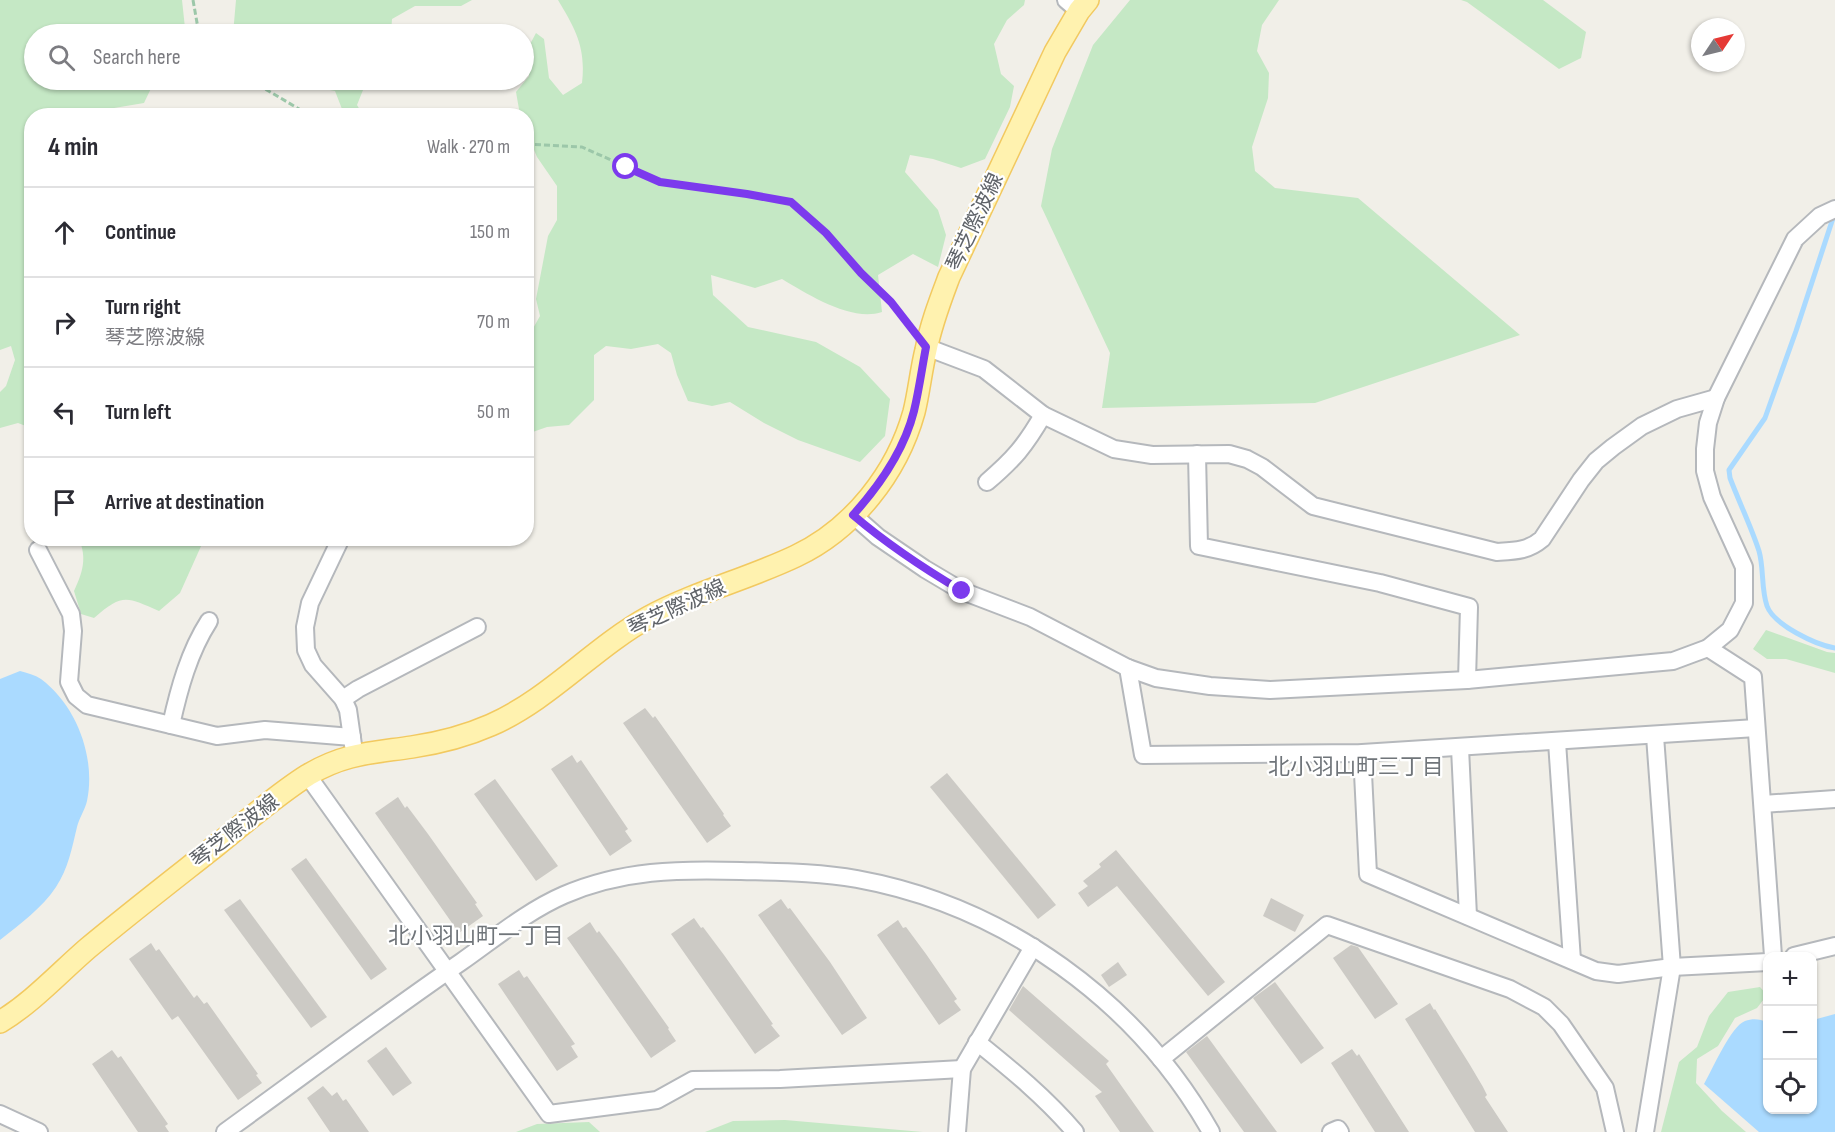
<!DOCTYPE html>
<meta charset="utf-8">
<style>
body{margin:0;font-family:"Sofia Sans Condensed","Noto Sans JP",sans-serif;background:#f7f7f7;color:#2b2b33}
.controls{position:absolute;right:18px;bottom:18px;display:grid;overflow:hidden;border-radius:12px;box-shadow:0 2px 4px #0004}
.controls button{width:54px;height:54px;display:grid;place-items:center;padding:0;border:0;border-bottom:2px solid #e1e1e2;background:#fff;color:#2b2b33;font:30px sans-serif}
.compass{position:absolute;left:1691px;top:18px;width:54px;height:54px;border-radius:50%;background:#fff;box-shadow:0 2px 4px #0004;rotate:55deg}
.stop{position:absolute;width:18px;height:18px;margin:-14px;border:4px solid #7c3aed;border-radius:50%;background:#fff}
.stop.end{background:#7c3aed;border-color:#fff;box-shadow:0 2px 6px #0008}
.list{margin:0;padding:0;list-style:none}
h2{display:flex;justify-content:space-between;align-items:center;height:78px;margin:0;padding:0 24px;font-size:26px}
h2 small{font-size:20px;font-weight:400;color:#7c7c81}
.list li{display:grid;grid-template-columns:39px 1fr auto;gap:18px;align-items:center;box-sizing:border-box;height:90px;padding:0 24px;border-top:2px solid #e1e1e2}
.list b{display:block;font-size:22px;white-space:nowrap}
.list p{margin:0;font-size:20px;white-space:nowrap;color:#7c7c81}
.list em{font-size:20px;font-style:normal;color:#7c7c81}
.icon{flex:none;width:33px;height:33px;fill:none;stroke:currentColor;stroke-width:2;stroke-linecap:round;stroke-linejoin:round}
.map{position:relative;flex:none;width:1835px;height:1132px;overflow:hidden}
.search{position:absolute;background:#fff;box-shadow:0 2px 4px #0004;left:24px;top:24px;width:510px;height:66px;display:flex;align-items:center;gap:15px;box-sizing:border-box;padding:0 21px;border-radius:33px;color:#7c7c81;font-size:22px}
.panel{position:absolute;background:#fff;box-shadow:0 2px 4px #0004;left:24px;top:108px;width:510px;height:438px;border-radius:24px}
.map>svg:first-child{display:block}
</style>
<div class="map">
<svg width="1835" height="1132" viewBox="0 0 1835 1132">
<rect width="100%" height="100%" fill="#f1efe8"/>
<g fill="#c5e8c5">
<polygon points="0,0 182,0 185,28 182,34 34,34 34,80 155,80 144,103 108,109 104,115 32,116 31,428 18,423 0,428 0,392 6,386 15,360 11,346 0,350"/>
<polygon points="236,0 472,0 461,6 415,6 392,19 391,34 233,34"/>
<path d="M558 0H1025L1024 5 1007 20 994 44 1001 74 1014 86 1010 107 985 159 961 168 933 159 910 155 905 172 938 210 946 235 938 267 913 254 878 275 882 312C851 322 809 295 782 279L755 288 711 275 713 295 748 327 816 342 860 367 890 399 885 436 860 462 798 440 764 423 730 402 712 406 688 401 677 375 671 353 658 344 631 349 606 346 594 355V400L569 425 547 427 527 434V339L540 316 536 299 548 236 557 220V186L537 157 527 133 526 116 520 115 516 92 529 76 528 48 536 33 544 39 549 78 563 95 582 83C586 48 576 30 558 0Z"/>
<polygon points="1130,0 1279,0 1262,25 1257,51 1269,73 1268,98 1252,147 1255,171 1275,188 1358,198 1520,335 1315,403 1102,408 1110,353 1041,206 1052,149 1093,45"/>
<polygon points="1461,0 1543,0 1586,32 1581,58 1559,69 1467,2"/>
<polygon points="276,80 367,80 357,105 363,115 340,115 342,109 335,91"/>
<path d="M79 539H209L202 544 180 593 159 611C126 597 123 593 94 618L81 614 74 591C83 572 87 558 79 539Z"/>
<polygon points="1766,630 1827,652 1835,653 1835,673 1786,659 1767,659 1753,649"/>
<polygon points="1760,987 1767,995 1757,1008 1735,1018 1718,1046 1697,1059 1696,1083 1722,1111 1746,1132 1661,1132 1679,1062 1697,1047 1709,1016 1728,992"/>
<polygon points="785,1120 923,1132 705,1132 733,1121"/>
<polygon points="589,1122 600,1132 516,1132 537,1124"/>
</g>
<g fill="#aadaff">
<path d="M20 671C27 673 35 675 41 679 77 706 96 758 87 801 85 810 79 818 77 827 72 848 68 869 56 887 42 908 20 924 0 940V679Z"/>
<path d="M1835 1014V1132H1759L1704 1084C1712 1070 1731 1026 1745 1021 1753 1018 1760 1019 1767 1022L1768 1110H1812L1813 1020Z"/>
</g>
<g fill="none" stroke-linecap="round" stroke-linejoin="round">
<path stroke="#aadaff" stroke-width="5" d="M1834 215 1796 331 1765 418 1729 470 1730 478C1739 502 1751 526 1759 551 1764 568 1761 589 1767 606 1774 625 1816 645 1835 648"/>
</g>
<g fill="#cccac5">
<polygon points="645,708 653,718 655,716 675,744 724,814 723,815 731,826 707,843 623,723"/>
<polygon points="572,755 577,763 581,760 628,829 625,831 632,841 610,856 551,769"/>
<polygon points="947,773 1056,905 1038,919 930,787"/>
<polygon points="495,779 558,866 536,881 474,794"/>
<polygon points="398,797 405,808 407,806 428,834 477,903 475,904 483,916 459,933 375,813"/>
<polygon points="1116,850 1225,982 1208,996 1117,886 1088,907 1078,893 1088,886 1083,881 1101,867 1099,864"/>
<polygon points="306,858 387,969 371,980 291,869"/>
<polygon points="1271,898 1304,915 1295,932 1263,916"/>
<polygon points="240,899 327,1017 311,1028 224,910"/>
<polygon points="781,899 788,909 790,908 830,962 867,1018 842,1035 758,915"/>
<polygon points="694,918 701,928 703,927 724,955 773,1024 771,1025 780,1036 755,1054 671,934"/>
<polygon points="898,920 903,928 906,927 926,954 957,999 954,1001 961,1010 939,1025 877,935"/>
<polygon points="590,922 597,933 599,931 620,959 669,1028 668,1029 676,1041 651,1058 567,938"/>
<polygon points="151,943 156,951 159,949 194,998 197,995 204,1004 207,1002 258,1074 256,1075 262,1083 238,1100 178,1016 172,1020 129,959"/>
<polygon points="1351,945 1358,947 1398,1004 1375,1019 1333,958"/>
<polygon points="1118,962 1127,975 1109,987 1101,975"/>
<polygon points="519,970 524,978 527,976 575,1044 571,1046 578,1057 557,1071 498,984"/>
<polygon points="1275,982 1324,1048 1301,1064 1253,998"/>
<polygon points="1023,986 1109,1061 1106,1064 1154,1132 1120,1132 1095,1096 1102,1092 1009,1010"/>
<polygon points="1430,1003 1434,1010 1435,1009 1470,1065 1483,1087 1487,1095 1485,1097 1508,1132 1475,1132 1405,1019"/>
<polygon points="1207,1036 1277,1132 1244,1132 1186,1052"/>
<polygon points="386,1047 412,1083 393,1096 367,1061"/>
<polygon points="1352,1049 1357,1056 1359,1054 1409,1132 1375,1132 1331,1063"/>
<polygon points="112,1050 118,1058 121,1056 159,1111 168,1124 165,1126 169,1132 138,1132 92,1064"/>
<polygon points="323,1086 332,1096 337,1092 343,1101 346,1099 369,1132 330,1132 307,1098"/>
</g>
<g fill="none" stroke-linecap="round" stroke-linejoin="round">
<g stroke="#b5b8bc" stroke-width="20">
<g id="minor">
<polyline points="1066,0 1079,11"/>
<path d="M926 347 984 369 1043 415 1114 449 1152 455 1229 454 1247 459 1262 467 1313 506 1497 552C1515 551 1528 551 1542 539L1581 480 1596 461 1613 447 1642 426 1677 409 1716 398"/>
<polyline points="1197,454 1199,546 1380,583 1469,607 1467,680"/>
<path d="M987 482C1014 459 1025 446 1043 415"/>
<polyline points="853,515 878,537 925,569 962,591 1030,617 1128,668 1156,678 1210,686 1270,690 1467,680 1673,661 1708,648 1730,630 1744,603 1744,567 1712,497 1705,471 1705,449 1708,423 1716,398 1795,239 1820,216 1835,209"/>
<polyline points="341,538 310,603 305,627 306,650 313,665 343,699 348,710 353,745"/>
<polyline points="38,550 71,614 73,631 69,682 76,696 87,705 217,736 265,730 352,737"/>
<polyline points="1708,648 1753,677 1773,956"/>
<polyline points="1128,668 1143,755 1362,753 1756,728"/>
<polyline points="343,699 358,689 477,627"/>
<path d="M171 725C179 689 189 652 209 621"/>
<polyline points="1557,742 1572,960"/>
<polyline points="1460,748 1468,916"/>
<polyline points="1362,753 1368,874 1596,971 1618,974 1672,967 1768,962"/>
<polyline points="308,776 549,1114 657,1100 693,1080 780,1079 962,1069"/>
<polyline points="1763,804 1835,799"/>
<polyline points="1794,956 1835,946"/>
<path d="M977 1042C1012 1070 1046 1098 1075 1132"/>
<polyline points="1161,1059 1327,925 1510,989 1544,1007 1561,1024 1605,1088 1615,1132"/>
<polyline points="0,1114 39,1132"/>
<path d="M225 1132C304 1075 381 1017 461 962 494 939 527 911 564 895 622 870 679 869 741 871 780 872 819 872 857 879 1005 906 1137 1001 1211 1132"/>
<polyline points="957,1132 962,1069 1033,947"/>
<polyline points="1331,1132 1338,1129 1340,1132"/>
<polyline points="1645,1132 1672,967 1655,736"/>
</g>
</g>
<g stroke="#f2c960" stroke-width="24">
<path id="major" d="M0 1022C33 1002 59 973 88 948 130 913 174 879 217 845 247 821 276 795 308 775 345 753 372 753 412 747 439 743 466 736 491 725 550 699 593 648 649 617 695 592 748 579 796 556 853 529 897 473 914 412 919 392 921 370 926 350 931 324 940 301 949 277L1055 52 1079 11 1088 0"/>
</g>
<g stroke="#9cc7a9" stroke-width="3" stroke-dasharray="6 3" stroke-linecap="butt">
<polyline points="193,0 199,34"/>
<polyline points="250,80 311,116"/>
<polyline points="526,144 582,147 660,182 748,194 791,202 826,233 861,273 891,302 911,328"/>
</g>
<use href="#minor" stroke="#fff" stroke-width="16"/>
<use href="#major" stroke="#fff2af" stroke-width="21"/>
</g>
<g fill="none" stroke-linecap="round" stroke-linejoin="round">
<path stroke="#7c3aed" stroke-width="8" d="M626 167 660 182 747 194 791 202 826 233 861 273 891 302 926 347C922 368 919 390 914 411 904 451 880 485 853 515 887 544 923 568 962 591"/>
</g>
<g text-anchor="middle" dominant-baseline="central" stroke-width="4.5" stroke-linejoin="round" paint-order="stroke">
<g font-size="21" fill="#5f6368" stroke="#fff">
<text transform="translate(975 222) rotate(-65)">琴芝際波線</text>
<text transform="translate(677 608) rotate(-25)">琴芝際波線</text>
<text transform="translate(235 831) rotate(-38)">琴芝際波線</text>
</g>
<g font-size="22" fill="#70757a" stroke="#fff">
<text x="1356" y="767">北小羽山町三丁目</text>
<text x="476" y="936">北小羽山町一丁目</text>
</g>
</g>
</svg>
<div class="controls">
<button>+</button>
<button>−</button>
<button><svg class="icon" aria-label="locate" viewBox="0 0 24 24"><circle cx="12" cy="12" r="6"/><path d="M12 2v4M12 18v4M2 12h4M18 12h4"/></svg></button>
</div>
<svg class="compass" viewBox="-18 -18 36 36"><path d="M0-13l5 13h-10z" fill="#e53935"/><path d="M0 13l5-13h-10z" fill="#7c7c81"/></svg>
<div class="stop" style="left:626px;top:167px"></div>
<div class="stop end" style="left:962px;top:591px"></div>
<div class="search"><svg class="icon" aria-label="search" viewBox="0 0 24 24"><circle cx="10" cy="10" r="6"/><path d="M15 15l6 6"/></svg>Search here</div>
<section class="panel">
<h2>4 min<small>Walk · 270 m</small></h2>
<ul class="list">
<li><svg class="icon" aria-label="ahead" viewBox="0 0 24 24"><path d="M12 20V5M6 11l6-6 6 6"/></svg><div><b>Continue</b></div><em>150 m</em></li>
<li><svg class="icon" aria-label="right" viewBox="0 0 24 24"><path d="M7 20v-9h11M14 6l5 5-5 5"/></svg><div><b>Turn right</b><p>琴芝際波線</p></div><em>70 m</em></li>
<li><svg class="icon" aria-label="left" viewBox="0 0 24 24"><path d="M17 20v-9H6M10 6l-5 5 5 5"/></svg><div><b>Turn left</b></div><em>50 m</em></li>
<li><svg class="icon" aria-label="arrive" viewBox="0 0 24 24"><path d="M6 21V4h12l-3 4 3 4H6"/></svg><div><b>Arrive at destination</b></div></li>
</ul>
</section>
</div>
